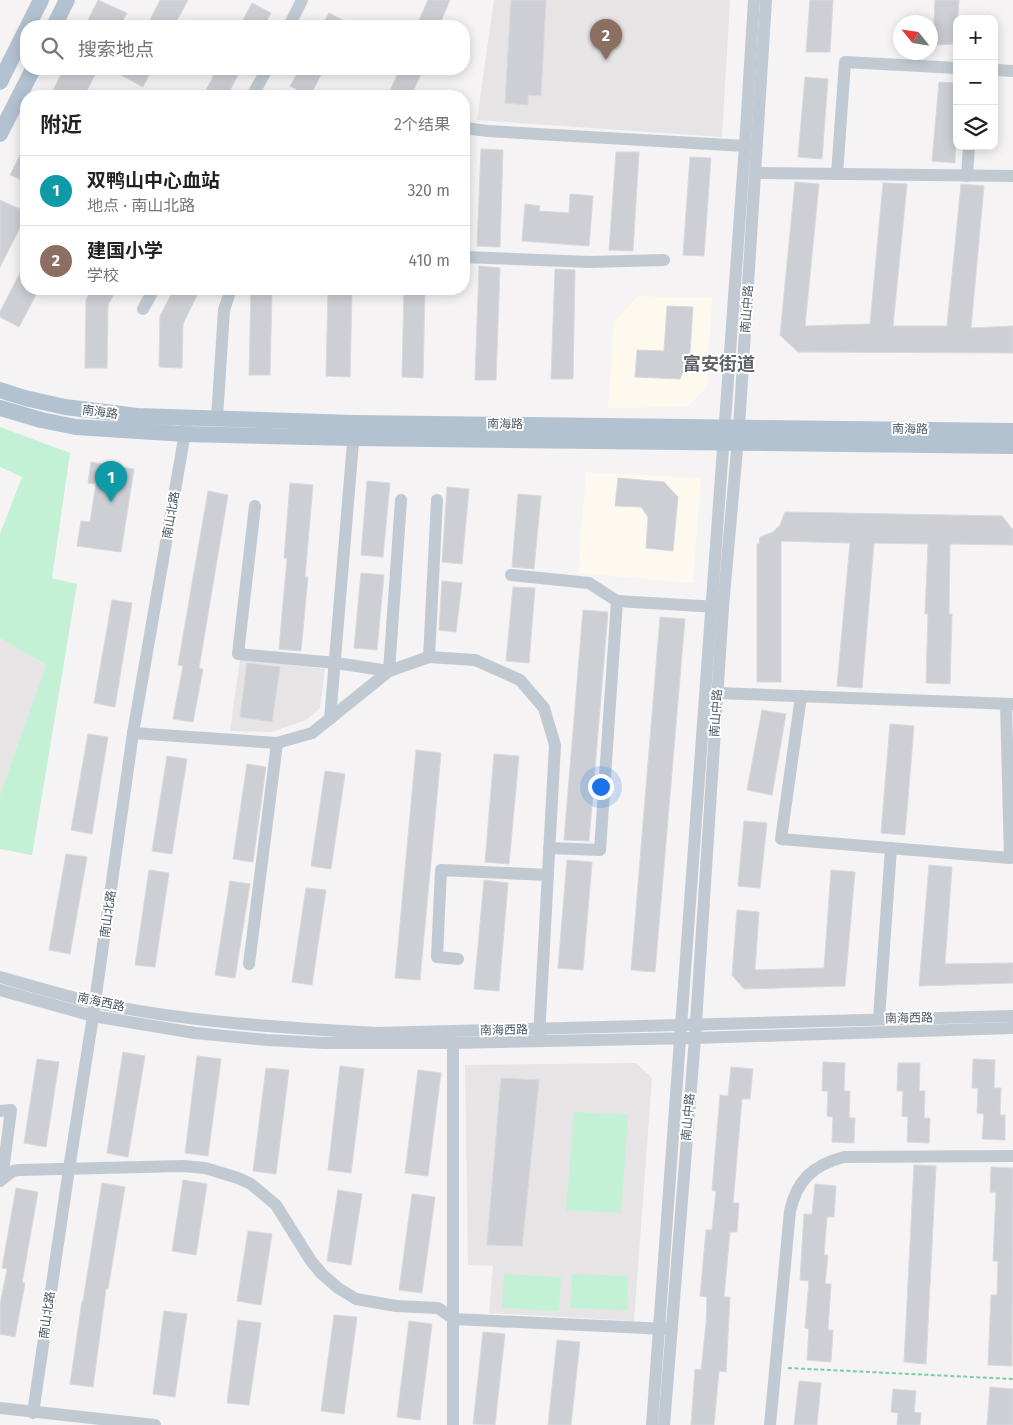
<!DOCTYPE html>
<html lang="zh">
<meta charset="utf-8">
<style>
body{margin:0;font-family:"Fira Sans","Noto Sans SC",sans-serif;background:#f6f6f6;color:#222}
.controls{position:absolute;right:15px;top:15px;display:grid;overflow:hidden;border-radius:10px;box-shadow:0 2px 12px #0003}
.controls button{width:45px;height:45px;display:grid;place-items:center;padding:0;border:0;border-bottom:1px solid #e0e0e0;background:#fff;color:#222;font:25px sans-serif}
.compass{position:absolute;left:893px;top:15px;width:45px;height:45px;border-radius:50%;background:#fff;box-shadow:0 2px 12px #0003;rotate:300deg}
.you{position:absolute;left:600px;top:786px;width:18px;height:18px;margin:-12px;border:4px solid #fff;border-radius:50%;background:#1a73e8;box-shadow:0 0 0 8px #1a73e833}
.badge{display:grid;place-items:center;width:32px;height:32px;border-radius:50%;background:#7c3aed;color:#fff;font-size:16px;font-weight:700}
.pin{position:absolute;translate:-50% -41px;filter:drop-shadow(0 1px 2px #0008)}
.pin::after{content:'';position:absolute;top:26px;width:18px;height:15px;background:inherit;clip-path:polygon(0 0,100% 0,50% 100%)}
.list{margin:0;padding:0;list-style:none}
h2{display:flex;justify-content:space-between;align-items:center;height:65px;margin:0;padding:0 20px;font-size:21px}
h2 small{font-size:16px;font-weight:400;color:#767676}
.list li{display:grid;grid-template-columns:32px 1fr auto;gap:15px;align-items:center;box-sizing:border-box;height:70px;padding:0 20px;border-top:1px solid #e0e0e0}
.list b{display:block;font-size:19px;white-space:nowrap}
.list p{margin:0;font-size:16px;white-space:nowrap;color:#767676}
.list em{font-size:16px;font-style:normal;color:#767676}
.icon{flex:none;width:28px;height:28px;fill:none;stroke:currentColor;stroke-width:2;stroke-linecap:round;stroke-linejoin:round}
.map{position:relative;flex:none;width:1013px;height:1425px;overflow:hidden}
.search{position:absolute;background:#fff;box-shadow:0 2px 12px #0003;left:20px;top:20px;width:450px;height:55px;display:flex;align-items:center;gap:12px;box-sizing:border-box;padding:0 18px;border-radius:20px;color:#767676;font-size:19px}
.panel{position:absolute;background:#fff;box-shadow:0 2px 12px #0003;left:20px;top:90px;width:450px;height:205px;border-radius:20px}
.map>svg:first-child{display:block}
</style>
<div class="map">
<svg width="1013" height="1425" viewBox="0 0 1013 1425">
<rect width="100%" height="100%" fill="#f5f3f3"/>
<g fill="#fdf9ef">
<polygon points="638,296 712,298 707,387 688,407 608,408 614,322"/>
<polygon points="586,472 701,478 693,583 578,573"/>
</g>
<g fill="#e6e4e5">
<polygon points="494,0 730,0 722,137 477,120"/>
<polygon points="0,638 46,665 0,795"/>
<polygon points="240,659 325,669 320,708 306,720 272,732 230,731"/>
<polygon points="636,1063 652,1078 634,1321 489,1313 493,1266 468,1265 465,1065"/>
</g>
<g fill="#c3f1d5">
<polygon points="0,427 70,453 52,578 77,584 32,855 0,849 0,795 46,665 0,638 0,534 22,477 0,467"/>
<polygon points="574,1112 628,1115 621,1213 566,1210"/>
<polygon points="504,1274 561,1277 559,1311 502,1308"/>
<polygon points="572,1274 628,1276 627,1310 570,1308"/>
</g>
<g fill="#cdcfd5" stroke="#d7d9de">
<polygon points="98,0 127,13 120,26 85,26"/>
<polygon points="160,0 188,0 174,26 147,26"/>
<polygon points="428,0 450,0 439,26 435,26 419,20"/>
<polygon points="511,0 546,0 541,96 528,95 528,105 505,103"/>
<polygon points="810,0 833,0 830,52 806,52"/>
<polygon points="935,0 959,0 956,44 933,45"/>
<polygon points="252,3 271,13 264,26 240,26"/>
<polygon points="329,13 354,26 322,26"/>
<polygon points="64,69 98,69 84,96 50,96"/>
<polygon points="124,69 152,69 143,87 121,75"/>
<polygon points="217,69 241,69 227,96 203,96"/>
<polygon points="300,69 324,69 310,96 290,86"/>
<polygon points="400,69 423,69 411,96 396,96 389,93"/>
<polygon points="805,77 828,79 822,159 798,157"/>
<polygon points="939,82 957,83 955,163 932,161"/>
<polygon points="26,143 26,182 10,175"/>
<polygon points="481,149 503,150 500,247 477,246"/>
<polygon points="616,152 639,152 633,251 609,250"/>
<polygon points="690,157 711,158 704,256 683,255"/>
<polygon points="795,182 819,184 805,326 870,324 883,183 907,184 893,326 947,326 961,184 984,186 971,328 1013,326 1013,353 798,352 780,335"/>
<polygon points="570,194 593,196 589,246 522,241 525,204 540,206 539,211 569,213"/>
<polygon points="0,200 26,212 26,216 0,267"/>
<polygon points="26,261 26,289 39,289 19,327 0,317 0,312"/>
<polygon points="479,266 500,268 496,380 475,380"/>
<polygon points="555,269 575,270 573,379 551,379"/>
<polygon points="92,289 117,289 108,305 107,368 85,368 86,300"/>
<polygon points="174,289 200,289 183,324 182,368 159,367 160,316"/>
<polygon points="251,289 272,289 270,375 249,375"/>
<polygon points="328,289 352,289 350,377 326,376"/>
<polygon points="404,289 425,289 423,378 402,377"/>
<polygon points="667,306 693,307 689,367 683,371 680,379 635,377 637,350 664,351"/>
<polygon points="91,462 134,469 121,552 77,546 81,521 90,522 96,484 88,483"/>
<polygon points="618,478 664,482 678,497 673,551 646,548 648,517 641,507 615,506"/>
<polygon points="367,481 390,483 383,557 361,555"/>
<polygon points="290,483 313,485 305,577 308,577 301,651 279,649 287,558 284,558"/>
<polygon points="447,487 469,489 462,564 442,562"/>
<polygon points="208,491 228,495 199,668 203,669 193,722 173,719 183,666 178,665"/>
<polygon points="518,494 541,496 534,569 512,567"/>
<polygon points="785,512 1002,516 1013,530 1013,545 950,544 949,614 952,614 950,684 926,683 928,613 925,614 928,544 874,543 862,688 837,686 850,543 781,541 781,682 757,682 757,544 759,544 760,537 773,532 780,525"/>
<polygon points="361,573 384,575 377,650 354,648"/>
<polygon points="442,581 462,583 456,632 439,630"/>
<polygon points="513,587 535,588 529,663 506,661"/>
<polygon points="112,600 132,603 115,707 94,703"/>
<polygon points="583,610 608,612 589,841 564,840"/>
<polygon points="660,617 685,619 655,972 631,970"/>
<polygon points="247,663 280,667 272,722 240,717"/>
<polygon points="762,710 786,714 772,795 747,790"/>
<polygon points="890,724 914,726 905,835 881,833"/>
<polygon points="88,734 108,737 92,834 71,830"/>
<polygon points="416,750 441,753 420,980 395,978"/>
<polygon points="494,754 519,756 509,864 485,862"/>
<polygon points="167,756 187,759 172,854 152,851"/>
<polygon points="247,764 266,767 253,862 233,859"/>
<polygon points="325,771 345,774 331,869 311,866"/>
<polygon points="744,821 767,823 760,888 738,886"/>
<polygon points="66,854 87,857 70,954 49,950"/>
<polygon points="567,860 592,862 583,970 558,968"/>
<polygon points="929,865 952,867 945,964 1013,963 1013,983 919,986"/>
<polygon points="149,870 169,873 155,967 135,965"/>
<polygon points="831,870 855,872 845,986 744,989 732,975 737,910 759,912 755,970 824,968"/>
<polygon points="484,880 508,883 499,991 474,989"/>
<polygon points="230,881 250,884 235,978 215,975"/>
<polygon points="306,888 326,890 312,985 292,982"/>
<polygon points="123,1052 145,1056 128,1157 107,1153"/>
<polygon points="197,1056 221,1059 208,1156 185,1153"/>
<polygon points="37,1059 59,1062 46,1147 24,1143"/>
<polygon points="973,1059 995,1060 994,1088 1001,1088 1000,1115 1005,1115 1005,1140 982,1139 984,1114 977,1113 978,1088 972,1088"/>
<polygon points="823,1062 845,1063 844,1091 850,1091 849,1118 855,1118 854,1143 832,1142 833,1117 827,1116 828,1091 822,1091"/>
<polygon points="898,1063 920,1063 919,1091 925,1091 924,1118 930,1118 929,1143 907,1142 908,1117 902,1116 903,1091 897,1091"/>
<polygon points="340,1066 364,1069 351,1173 328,1170"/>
<polygon points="731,1067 753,1069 750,1099 742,1099 733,1203 739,1203 737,1232 730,1232 724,1297 730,1297 726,1372 719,1371 714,1425 691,1425 695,1369 701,1370 706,1324 707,1297 700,1296 706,1230 712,1230 716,1191 712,1190 720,1095 728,1096"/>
<polygon points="266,1068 289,1070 276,1174 253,1171"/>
<polygon points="418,1070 441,1073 428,1176 405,1173"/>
<polygon points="501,1078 539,1080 522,1246 487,1245"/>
<polygon points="914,1165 936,1166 926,1364 904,1362"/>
<polygon points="991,1167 1013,1168 1012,1366 988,1365 991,1295 997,1295 998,1261 993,1261 996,1192 990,1192"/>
<polygon points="183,1180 207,1184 196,1255 172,1251"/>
<polygon points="102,1183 125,1187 108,1289 106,1289 93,1387 70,1384 82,1301 83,1301"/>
<polygon points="815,1184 836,1186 834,1217 827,1217 824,1255 828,1255 825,1284 831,1284 828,1330 833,1330 831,1362 807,1360 809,1329 805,1328 809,1281 800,1280 804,1214 812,1214"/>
<polygon points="16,1188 38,1192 22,1283 25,1283 15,1337 0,1334 0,1305 7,1269 2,1268"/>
<polygon points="338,1190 362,1194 351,1265 327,1261"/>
<polygon points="412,1194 435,1197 422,1293 399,1290"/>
<polygon points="248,1231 272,1234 261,1305 237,1301"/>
<polygon points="164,1311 187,1314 175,1397 153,1394"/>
<polygon points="334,1315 357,1317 344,1414 321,1411"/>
<polygon points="238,1320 261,1323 249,1405 227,1403"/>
<polygon points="409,1321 432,1324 420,1420 397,1417"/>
<polygon points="483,1332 505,1334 495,1425 473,1424"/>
<polygon points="557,1340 580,1342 571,1425 548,1425"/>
<polygon points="799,1381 821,1383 817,1425 794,1425"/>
<polygon points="990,1387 1013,1389 1013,1425 987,1425"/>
<polygon points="893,1389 916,1391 914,1412 921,1413 920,1425 897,1425 898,1413 891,1412"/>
</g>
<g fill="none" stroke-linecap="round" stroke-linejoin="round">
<polyline stroke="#7ad0a6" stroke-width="2" stroke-dasharray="4 2.5" stroke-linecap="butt" points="788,1368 1013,1379"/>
<g stroke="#c1cad2" stroke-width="12">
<polyline points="289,26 302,0"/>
<polyline points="994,70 1013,71"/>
<polyline points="252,96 267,69"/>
<polyline points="464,128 488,131 745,146"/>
<polyline points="756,173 1013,176"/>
<polyline points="837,174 845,62 957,68"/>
<polyline points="967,176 969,146"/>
<polyline points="464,257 589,262 664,260"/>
<polyline points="143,309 154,289"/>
<polyline points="217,418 224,310 231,289"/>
<polyline points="255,506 238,654 336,663 389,671 401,500"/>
<polyline points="511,575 589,583 617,601 600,850 549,848"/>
<polyline points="617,601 717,607"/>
<polyline points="429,657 437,500"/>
<polyline points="718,693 1013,704"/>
<polyline points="801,696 781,839 1010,858 1006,704"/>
<polyline points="330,719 354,430"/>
<polyline points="133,733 277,743 312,733 389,671 429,657 475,660 520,680 544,708 555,745 539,1037"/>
<polyline points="458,959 437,957 441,870 548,875"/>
<polyline points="249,964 277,743"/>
<path d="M0 977C32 986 64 996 96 1003 189 1022 283 1028 377 1033L1013 1016"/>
<polyline points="0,990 93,1016 195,1033 267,1040 324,1043 453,1043 695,1038 1013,1028"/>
<polyline points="879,1019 891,848"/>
<polyline points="453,1043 453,1425"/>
<polyline points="0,1111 11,1110 2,1179"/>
<polyline points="0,1181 13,1171 19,1170 183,1166 205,1168 238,1178 251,1184 276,1205 311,1261 322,1274 338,1288 356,1299 396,1306 438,1308 454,1319 666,1329"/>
<polyline points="0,1408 155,1425"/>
<polyline points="33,1413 69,1169 93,1016 133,733 186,427"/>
<polyline points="652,1425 745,146 754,0"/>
<polyline points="664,1425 695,1038 723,607 739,427 766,0"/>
<path d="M770 1425 790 1211C797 1180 813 1165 844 1157L1013 1156"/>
</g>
<g stroke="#b3c2d1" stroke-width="16">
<polyline points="28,26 41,0"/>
<polyline points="54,26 67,0"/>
<polyline points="0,82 26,30"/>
<polyline points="0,134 33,69"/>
<polyline points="0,390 25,398 65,407 137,416 354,423 1013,431"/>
<polyline points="0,408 41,420 76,427 185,434 353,438 1013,446"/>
</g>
</g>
<g text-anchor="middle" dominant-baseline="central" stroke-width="4" stroke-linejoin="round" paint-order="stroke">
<g font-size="12" fill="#4a5661" stroke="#fff">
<text transform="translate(747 309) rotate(-86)">南山中路</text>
<text transform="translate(100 412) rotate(7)">南海路</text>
<text transform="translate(505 424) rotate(1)">南海路</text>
<text transform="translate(910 429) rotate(1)">南海路</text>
<text transform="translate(171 515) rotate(-80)">南山北路</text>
<text transform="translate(716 713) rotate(-86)">南山中路</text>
<text transform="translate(108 914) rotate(-82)">南山北路</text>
<text transform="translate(101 1002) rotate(12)">南海西路</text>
<text transform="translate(909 1018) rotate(-1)">南海西路</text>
<text transform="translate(504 1030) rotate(-1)">南海西路</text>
<text transform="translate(688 1117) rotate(-85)">南山中路</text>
<text transform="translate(47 1315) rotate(-82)">南山北路</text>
</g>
<g font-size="18" font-weight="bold" fill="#5f6368" stroke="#fff">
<text x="719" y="364">富安街道</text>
</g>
</g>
</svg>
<div class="controls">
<button>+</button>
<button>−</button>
<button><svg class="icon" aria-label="layers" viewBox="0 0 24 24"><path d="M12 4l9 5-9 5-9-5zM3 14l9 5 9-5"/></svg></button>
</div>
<svg class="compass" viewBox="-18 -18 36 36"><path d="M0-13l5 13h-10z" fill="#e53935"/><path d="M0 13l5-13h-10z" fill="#767676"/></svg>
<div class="you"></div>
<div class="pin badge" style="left:111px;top:502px;background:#0f9aa8">1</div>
<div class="pin badge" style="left:606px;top:60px;background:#8d6e63">2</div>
<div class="search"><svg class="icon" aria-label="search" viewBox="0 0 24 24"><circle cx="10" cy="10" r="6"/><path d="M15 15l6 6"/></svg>搜索地点</div>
<section class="panel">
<h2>附近<small>2个结果</small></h2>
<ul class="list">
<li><span class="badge" style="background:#0f9aa8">1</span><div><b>双鸭山中心血站</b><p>地点 · 南山北路</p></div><em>320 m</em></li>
<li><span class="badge" style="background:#8d6e63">2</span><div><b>建国小学</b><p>学校</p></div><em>410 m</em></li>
</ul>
</section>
</div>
